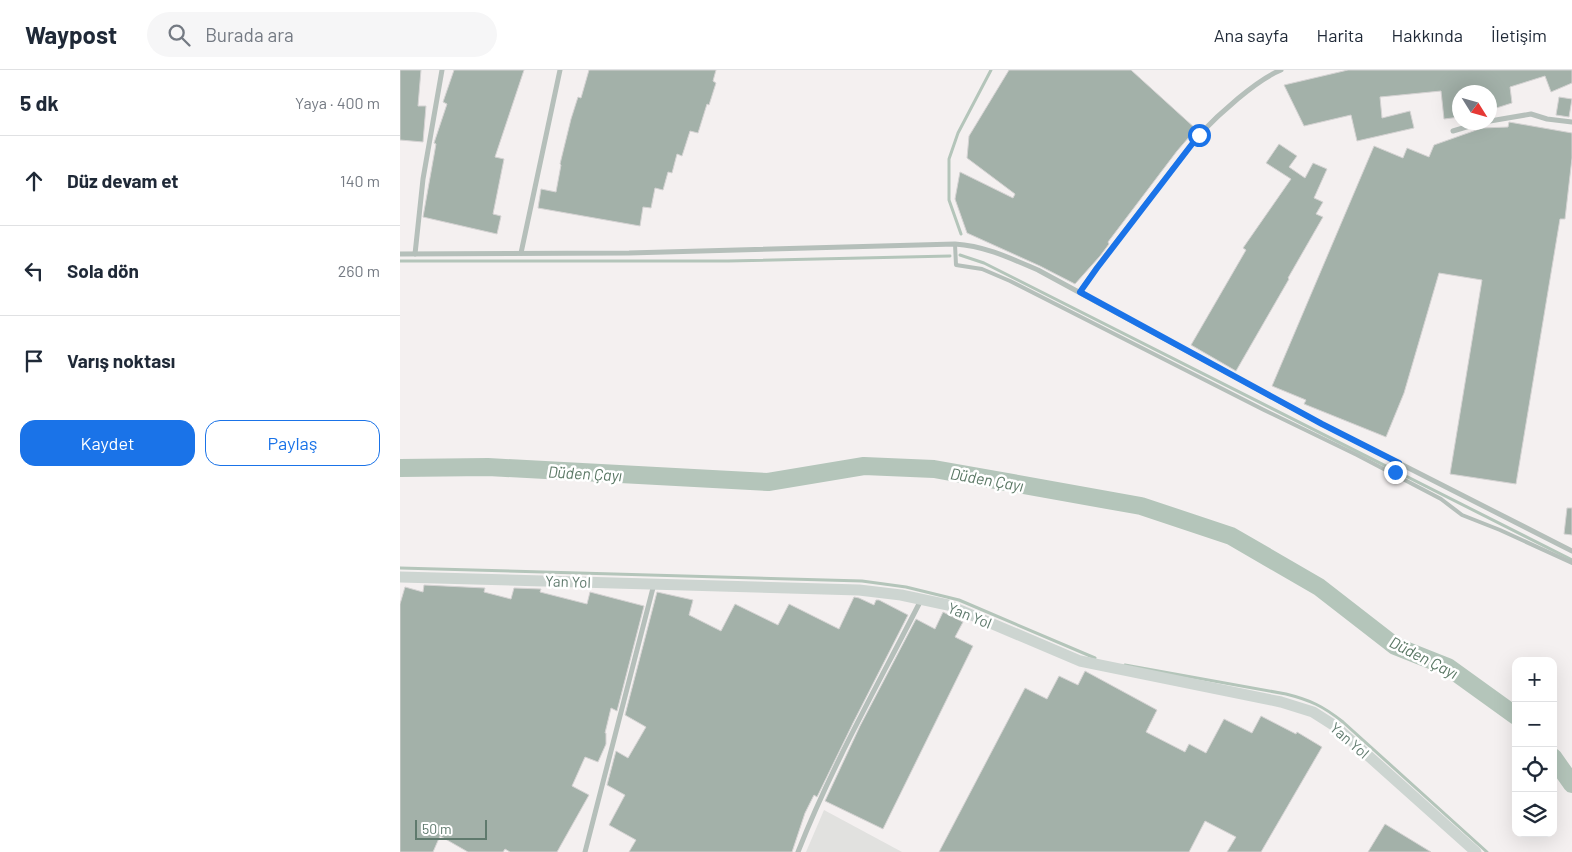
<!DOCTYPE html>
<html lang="tr">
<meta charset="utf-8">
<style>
body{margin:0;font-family:Barlow,sans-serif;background:#f6f6f7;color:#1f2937}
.controls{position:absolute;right:15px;bottom:15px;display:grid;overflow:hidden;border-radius:10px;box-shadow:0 5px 20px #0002}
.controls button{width:45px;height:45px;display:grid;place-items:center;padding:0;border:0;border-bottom:1px solid #e0e1e3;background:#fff;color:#1f2937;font:25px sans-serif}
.compass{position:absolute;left:1052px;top:15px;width:45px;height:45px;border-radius:50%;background:#fff;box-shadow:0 5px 20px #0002;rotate:127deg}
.scale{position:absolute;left:15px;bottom:12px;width:72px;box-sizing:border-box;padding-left:5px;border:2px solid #5f7a6d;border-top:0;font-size:14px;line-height:18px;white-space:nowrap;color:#5f7a6d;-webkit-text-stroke:4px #fff;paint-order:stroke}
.stop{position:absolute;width:15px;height:15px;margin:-11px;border:4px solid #1a73e8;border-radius:50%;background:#fff}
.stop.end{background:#1a73e8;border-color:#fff;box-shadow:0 1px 5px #0008}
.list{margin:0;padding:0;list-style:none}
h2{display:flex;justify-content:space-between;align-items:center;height:65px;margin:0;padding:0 20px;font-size:21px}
h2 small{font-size:16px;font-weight:400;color:#747a83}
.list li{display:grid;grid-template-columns:32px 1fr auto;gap:15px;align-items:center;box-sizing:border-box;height:90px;padding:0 20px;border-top:1px solid #e0e1e3}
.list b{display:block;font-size:19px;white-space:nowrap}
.list em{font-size:16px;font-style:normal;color:#747a83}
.actions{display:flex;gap:10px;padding:15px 20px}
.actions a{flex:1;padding:11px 0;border:1px solid #1a73e8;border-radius:15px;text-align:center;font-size:18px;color:#1a73e8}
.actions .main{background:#1a73e8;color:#fff}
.icon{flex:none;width:28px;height:28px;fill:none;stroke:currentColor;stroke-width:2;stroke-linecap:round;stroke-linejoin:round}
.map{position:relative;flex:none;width:1172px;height:782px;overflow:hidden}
header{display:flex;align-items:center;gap:30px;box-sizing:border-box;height:70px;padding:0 25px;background:#fff;border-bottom:1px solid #e0e1e3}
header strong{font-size:24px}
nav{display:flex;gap:28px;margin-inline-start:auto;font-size:18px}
.search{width:350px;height:45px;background:#f6f6f7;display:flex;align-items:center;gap:12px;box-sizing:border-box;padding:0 18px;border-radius:28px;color:#747a83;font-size:19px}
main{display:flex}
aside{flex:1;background:#fff}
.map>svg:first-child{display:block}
</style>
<header>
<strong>Waypost</strong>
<div class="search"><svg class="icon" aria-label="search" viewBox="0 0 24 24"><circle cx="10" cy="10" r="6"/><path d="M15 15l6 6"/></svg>Burada ara</div>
<nav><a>Ana sayfa</a><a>Harita</a><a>Hakkında</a><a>İletişim</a></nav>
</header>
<main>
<aside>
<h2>5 dk<small>Yaya · 400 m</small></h2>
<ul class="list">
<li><svg class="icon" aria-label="ahead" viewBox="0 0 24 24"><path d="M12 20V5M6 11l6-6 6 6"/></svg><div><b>Düz devam et</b></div><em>140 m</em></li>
<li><svg class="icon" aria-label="left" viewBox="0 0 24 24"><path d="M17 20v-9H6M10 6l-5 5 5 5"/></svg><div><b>Sola dön</b></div><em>260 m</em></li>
<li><svg class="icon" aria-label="arrive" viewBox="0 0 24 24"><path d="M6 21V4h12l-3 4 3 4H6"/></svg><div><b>Varış noktası</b></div></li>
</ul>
<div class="actions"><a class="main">Kaydet</a><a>Paylaş</a></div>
</aside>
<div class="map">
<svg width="1172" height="782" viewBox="0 0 1172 782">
<rect width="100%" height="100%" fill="#f4f0f0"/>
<polygon fill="#e1e1df" points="424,740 502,782 406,782"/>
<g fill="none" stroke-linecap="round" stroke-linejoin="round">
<g stroke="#b4c5ba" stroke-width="3">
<polyline points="561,164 549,130 549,89 558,63 591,0"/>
<polyline points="560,185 584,193 1172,490"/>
<polyline points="0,191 328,191 550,186"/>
<polyline points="0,498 462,511 506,517 559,530 695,588"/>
<path d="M725 595 886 624C910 630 923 636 943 652L1087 782"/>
</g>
<g stroke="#b4c5ba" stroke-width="18">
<polyline points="0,398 88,397 368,412 464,396 534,399 741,436 831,466 919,517 995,576 1048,597 1116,646"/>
<polyline points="1153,687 1172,714"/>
</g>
</g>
<g fill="#a3b1a9" stroke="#d5d3d3">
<polygon points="0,0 21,0 18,36 26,36 23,72 0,70"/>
<polygon points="54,0 124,0 95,87 104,89 93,144 101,146 97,164 23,147 36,74 34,73 47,34 43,32"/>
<polygon points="189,0 316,0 313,11 316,13 309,35 307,34 298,63 290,61 282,86 277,84 272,103 268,102 263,120 255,118 251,138 243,137 240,156 138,138 141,119 156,122 161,95 160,94 171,49 178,27 181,28"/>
<polygon points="609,0 731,0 796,59 777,81 708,172 709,174 700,186 675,214 640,196 567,163 555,129 560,102 613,128 615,124 567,88 569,66"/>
<polygon points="948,0 1172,0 1172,13 1151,22 1145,6 1110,17 1112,33 1090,40 1090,22 1060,22 1060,47 1044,49 1041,21 980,27 982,48 1010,41 1014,58 957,71 951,45 904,56 884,15"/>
<polygon points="1159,27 1172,29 1169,47 1156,45"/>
<polygon points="1109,52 1172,63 1172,88 1165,149 1160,149 1116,414 1050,404 1082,210 1039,203 1004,323 986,367 904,334 906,330 872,316 974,76 1003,88 1007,78 1029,87 1034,75 1082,58 1108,57"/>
<polygon points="879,74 897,86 889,97 905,108 913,93 927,99 914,128 923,132 916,144 923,147 888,208 889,209 836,301 791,275 846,180 843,178 891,109 866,93"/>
<polygon points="1167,438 1172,438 1172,465 1164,464"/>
<polygon points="24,515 85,518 84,522 111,529 114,518 141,519 140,522 187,534 190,522 244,536 217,641 211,638 205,663 206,663 206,674 198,692 185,687 172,716 189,725 157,782 110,782 105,779 103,782 68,782 40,766 33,782 0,782 0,534 5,517 23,522"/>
<polygon points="257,522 293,530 289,545 321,561 335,534 378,555 389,534 439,559 454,527 459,528 474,535 476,530 479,530 508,545 453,653 417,727 414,725 405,743 392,782 229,782 236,770 209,755 225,725 207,715 216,681 228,688 246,657 225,645"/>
<polygon points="543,542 563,552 555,567 573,576 483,759 425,731 460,656 516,549 535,559"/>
<polygon points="685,601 757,640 746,662 785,682 789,674 806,683 824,649 852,663 861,646 896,664 897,662 922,677 861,782 827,782 836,767 805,751 789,782 539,782 625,618 647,629 659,606 678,615"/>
<polygon points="985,754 1031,782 968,782"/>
</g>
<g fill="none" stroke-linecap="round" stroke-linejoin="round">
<polyline stroke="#b5bfba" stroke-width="4" points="555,174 556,195 582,199 610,211 864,340 957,385 1041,429 1062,445 1100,460 1172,493"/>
<g stroke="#b5bfba" stroke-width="5">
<polyline points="1090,51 1131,44 1147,49 1172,52"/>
<polyline points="1053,61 1083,52"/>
<polyline points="121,183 160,0"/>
<path d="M0 184 229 183 555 174C585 176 610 188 638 200L922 354 1172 481"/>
<polyline points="15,184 23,109 42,0"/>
<path d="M680 222 697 197 799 65C818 45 856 10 881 0"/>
<polyline points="185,782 254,514"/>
<path d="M398 782C432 695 479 613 521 530"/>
</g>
<polyline stroke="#cdd5d1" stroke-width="11" points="0,507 459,520 501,525 548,535 680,591 881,632 913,642 935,656 1076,782"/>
</g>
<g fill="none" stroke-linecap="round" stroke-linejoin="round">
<polyline stroke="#1a73e8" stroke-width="6" points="799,65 697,198 680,222 922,354 999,393 995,402"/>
</g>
<g text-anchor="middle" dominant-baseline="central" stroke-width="5" stroke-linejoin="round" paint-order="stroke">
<g font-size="15" fill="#5f7a6d" stroke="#fff">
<text transform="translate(168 511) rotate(2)">Yan Yol</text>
<text transform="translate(570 545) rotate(22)">Yan Yol</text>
<text transform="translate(950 670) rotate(41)">Yan Yol</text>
</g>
<g font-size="16" font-style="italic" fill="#5a7764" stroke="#fff">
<text transform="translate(185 403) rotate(3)">Düden Çayı</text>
<text transform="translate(587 409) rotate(10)">Düden Çayı</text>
<text transform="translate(1024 587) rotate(27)">Düden Çayı</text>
</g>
</g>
</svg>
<div class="controls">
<button>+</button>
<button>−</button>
<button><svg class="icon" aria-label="locate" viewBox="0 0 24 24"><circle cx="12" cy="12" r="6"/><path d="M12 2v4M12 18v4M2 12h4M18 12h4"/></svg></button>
<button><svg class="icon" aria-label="layers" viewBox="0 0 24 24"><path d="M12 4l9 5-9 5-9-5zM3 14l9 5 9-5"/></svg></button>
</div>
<svg class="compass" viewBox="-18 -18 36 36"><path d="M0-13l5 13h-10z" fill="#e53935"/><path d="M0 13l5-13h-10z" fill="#747a83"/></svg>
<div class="scale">50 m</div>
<div class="stop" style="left:799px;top:65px"></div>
<div class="stop end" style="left:995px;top:402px"></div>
</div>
</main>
